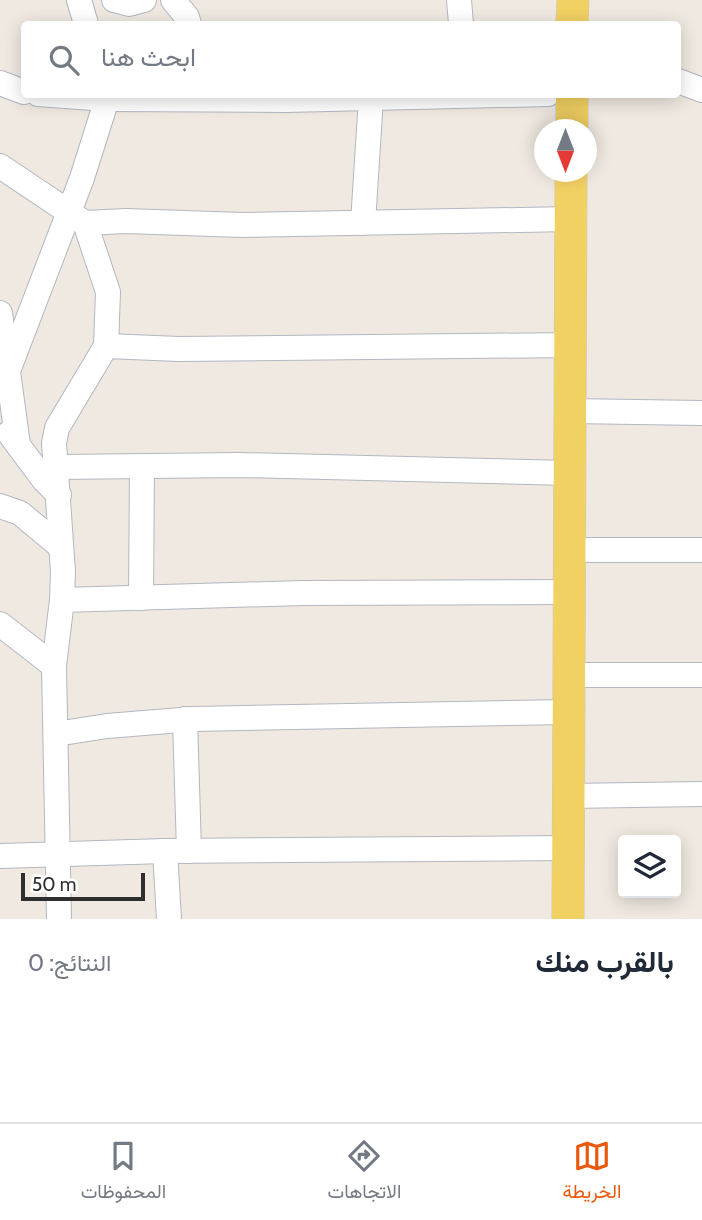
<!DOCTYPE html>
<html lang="ar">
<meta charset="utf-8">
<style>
body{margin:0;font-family:Cabin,Vazirmatn,sans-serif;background:#f6f6f7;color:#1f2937;direction:rtl}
.controls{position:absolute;right:21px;bottom:21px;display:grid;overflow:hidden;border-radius:7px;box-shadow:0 4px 18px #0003}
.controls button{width:63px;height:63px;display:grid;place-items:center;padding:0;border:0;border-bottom:2px solid #e0e1e3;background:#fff;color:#1f2937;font:35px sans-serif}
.compass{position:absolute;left:534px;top:119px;width:63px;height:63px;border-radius:50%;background:#fff;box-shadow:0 4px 18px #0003;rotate:180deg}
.scale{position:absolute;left:21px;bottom:18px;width:124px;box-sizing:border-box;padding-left:7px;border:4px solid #2e2e2e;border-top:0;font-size:19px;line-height:24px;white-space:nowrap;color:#2e2e2e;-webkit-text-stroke:5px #fff;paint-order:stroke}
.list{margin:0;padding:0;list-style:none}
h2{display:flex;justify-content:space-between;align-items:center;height:91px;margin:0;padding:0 28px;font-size:30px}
h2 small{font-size:23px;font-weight:400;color:#747a83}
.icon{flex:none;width:38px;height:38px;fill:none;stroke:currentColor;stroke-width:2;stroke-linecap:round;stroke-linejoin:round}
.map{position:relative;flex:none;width:702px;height:919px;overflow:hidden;direction:ltr}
.search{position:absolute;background:#fff;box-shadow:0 4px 18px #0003;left:21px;right:21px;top:21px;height:77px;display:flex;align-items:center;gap:18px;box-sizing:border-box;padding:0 24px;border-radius:7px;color:#747a83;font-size:26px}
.sheet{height:203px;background:#fff}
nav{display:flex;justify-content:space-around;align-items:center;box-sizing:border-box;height:98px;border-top:2px solid #e0e1e3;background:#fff;font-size:19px;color:#747a83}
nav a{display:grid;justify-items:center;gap:4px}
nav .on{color:#ea580c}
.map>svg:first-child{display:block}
</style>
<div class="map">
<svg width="702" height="919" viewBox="0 0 702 919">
<rect width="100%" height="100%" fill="#efe9e1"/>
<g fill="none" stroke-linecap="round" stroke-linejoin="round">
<g stroke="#b4b7c1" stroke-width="26">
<g id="minor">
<polyline points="79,0 86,24"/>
<polyline points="114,0 129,4 144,0"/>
<polyline points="173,0 187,17 189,24"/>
<polyline points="459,0 461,24"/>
<polyline points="678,81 702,90"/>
<polyline points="0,83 24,92"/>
<polyline points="38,94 107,99 286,100 548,94"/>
<polyline points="0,166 85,223 126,221 242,225 571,219"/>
<polyline points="363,223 371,98"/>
<polyline points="0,313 18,445"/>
<polyline points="106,346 179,349 570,345"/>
<polyline points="8,371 82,178 107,99 106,94"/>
<polyline points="570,411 702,413"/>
<polyline points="9,433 44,480 59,495"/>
<polyline points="56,467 240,465 569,473"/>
<polyline points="0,506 20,513 61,547"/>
<polyline points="569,550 702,550"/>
<polyline points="141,598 142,466"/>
<polyline points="62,600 303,593 569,592"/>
<polyline points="0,624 54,666"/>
<polyline points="568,675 702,675"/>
<polyline points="185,719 189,851"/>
<polyline points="56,734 107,726 193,719 568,712"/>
<polyline points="567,796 702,794"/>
<polyline points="165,851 169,919"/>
<polyline points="0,856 165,851 568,848"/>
<polyline points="59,919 54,666 62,600 63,572 54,443 57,428 106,346 108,292 85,223"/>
</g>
</g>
<g stroke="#c9c9c9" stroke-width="33">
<g id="major">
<polyline points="572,24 573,0"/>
<polyline points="572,130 572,94"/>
<polyline points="568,919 571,172"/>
</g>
</g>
<use href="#minor" stroke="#fff" stroke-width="24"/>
<use href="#major" stroke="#f2d163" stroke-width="32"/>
</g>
</svg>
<div class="controls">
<button><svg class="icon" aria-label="layers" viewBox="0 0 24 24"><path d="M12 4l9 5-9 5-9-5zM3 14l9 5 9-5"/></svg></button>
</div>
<svg class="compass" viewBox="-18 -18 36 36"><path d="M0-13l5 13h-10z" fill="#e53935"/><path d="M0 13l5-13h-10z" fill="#747a83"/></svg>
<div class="scale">50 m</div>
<div class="search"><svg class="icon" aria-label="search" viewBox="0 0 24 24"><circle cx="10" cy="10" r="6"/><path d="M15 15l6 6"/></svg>ابحث هنا</div>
</div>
<section class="sheet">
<h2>بالقرب منك<small>النتائج: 0</small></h2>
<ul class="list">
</ul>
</section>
<nav>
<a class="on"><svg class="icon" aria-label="map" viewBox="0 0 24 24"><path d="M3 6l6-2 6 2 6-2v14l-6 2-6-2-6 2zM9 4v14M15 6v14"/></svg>الخريطة</a>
<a><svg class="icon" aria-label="directions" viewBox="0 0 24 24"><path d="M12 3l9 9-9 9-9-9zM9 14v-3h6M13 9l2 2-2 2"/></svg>الاتجاهات</a>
<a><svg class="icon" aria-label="saved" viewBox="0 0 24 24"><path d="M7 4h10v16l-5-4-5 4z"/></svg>المحفوظات</a>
</nav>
